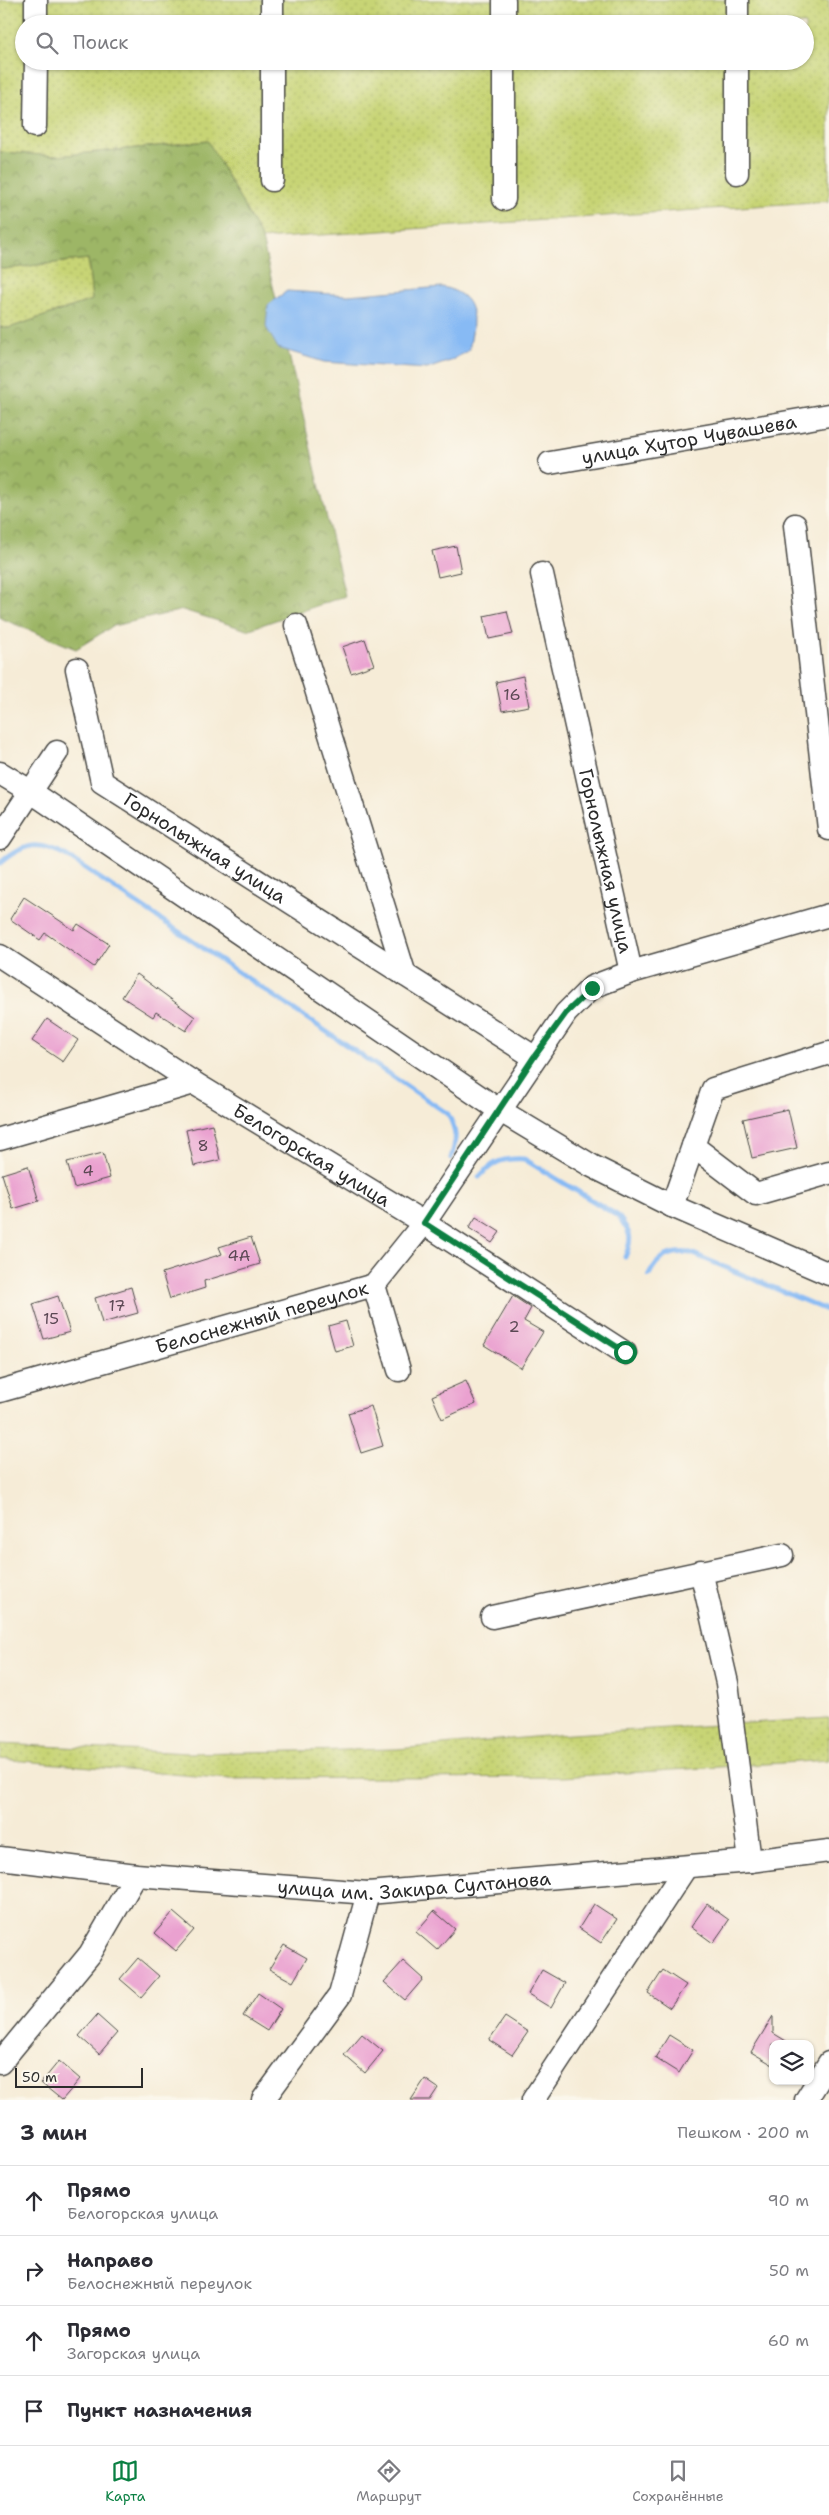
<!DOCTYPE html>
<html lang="ru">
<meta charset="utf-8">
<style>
body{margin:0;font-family:"Shantell Sans",sans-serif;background:#f7f7f7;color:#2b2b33}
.controls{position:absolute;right:15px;bottom:15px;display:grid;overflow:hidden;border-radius:10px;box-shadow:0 1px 4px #0004}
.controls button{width:45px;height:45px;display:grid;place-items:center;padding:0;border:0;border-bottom:1px solid #e1e1e2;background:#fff;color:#2b2b33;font:25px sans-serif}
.scale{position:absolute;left:15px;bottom:12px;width:128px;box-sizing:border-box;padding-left:5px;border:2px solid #2b2b2b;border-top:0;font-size:14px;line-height:18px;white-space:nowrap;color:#2b2b2b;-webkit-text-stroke:4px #fbf7ec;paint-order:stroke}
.stop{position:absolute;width:15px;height:15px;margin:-11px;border:4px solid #0b8043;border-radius:50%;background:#fff}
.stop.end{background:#0b8043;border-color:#fff;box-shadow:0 1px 5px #0008}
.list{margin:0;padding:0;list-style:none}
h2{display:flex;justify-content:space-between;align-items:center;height:65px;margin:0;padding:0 20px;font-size:21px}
h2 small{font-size:16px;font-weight:400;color:#7c7c81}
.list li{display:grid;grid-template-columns:32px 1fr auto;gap:15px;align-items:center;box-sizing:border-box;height:70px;padding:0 20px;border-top:1px solid #e1e1e2}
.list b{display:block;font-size:19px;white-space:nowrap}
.list p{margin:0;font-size:16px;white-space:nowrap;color:#7c7c81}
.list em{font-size:16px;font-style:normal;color:#7c7c81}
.icon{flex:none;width:28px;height:28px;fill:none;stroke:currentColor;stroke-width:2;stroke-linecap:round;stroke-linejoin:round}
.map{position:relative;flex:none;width:829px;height:2100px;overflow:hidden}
.search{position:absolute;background:#fff;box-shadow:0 1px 4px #0004;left:15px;right:15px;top:15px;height:55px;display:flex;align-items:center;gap:12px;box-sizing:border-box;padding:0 18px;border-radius:28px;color:#7c7c81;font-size:19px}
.sheet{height:345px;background:#fff}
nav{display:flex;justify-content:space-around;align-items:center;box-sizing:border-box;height:70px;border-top:1px solid #e1e1e2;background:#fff;font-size:14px;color:#7c7c81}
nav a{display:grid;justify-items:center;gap:2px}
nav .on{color:#0b8043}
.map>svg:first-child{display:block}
</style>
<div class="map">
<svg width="829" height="2100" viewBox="0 0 829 2100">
<defs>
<pattern id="grass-dots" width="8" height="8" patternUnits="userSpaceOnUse" patternTransform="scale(1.25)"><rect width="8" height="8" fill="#c7d475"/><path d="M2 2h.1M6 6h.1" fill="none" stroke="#abb665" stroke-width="1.8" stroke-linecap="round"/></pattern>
<pattern id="forest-crowns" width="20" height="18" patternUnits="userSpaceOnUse" patternTransform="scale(1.25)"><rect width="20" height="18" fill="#9db666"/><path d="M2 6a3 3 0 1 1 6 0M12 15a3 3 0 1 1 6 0" fill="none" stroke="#809454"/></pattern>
</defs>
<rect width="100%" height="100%" fill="#fbf7ec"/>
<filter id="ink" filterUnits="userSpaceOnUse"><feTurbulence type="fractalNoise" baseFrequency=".02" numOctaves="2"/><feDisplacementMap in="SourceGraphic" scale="10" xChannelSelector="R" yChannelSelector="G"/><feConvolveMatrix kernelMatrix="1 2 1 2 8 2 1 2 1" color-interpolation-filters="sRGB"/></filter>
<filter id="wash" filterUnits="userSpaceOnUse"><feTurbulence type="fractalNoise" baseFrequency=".0096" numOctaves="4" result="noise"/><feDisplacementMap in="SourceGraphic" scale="20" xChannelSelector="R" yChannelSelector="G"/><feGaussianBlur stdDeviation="1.12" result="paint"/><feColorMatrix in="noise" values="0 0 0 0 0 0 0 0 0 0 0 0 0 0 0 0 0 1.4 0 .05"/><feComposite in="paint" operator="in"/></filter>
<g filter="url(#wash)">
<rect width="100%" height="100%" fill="#f6ecd7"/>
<g fill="url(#grass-dots)" stroke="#798050" fill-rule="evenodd">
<path d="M0 0H829V201L262 239 207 141 57 156 0 152ZM24 24H805V61H24Z"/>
<polygon points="88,259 92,300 9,328 0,327 0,267 4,269"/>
<polygon points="829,1718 829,1760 562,1777 229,1779 0,1759 0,1744 189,1753 397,1749 556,1735"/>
</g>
<polygon fill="url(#forest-crowns)" stroke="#647048" points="208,141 262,239 345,596 247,630 183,610 113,626 76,649 0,618 0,327 9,328 92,300 88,259 4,269 0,267 0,152 57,156"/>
<path fill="#87baf4" stroke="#597290" d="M442 287C479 295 475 319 469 350L450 361 427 369 324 362 278 348 266 327 268 305 287 291 348 295Z"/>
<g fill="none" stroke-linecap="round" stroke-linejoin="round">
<g stroke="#87baf4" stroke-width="5">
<path d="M0 863C25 842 39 841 67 856L448 1114C457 1132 457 1139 451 1158"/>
<path d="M479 1177C494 1161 502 1158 524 1159L618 1216C631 1233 633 1238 625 1257"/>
<path d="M649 1275C658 1256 670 1251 691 1253L829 1311"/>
</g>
</g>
<g id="blocks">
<g fill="#eaa1d0">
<polygon points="456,546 461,572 438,577 432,551"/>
<polygon points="507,611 513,634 489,639 484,616"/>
<polygon points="365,639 374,665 351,673 342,647"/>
<polygon points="523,676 529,706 502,711 496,682"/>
<polygon points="24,897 74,930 78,924 109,944 94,967 45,933 40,940 10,919"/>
<polygon points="137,974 195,1017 186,1031 156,1012 153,1017 122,997"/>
<polygon points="47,1019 78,1040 63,1062 32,1041"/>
<polygon points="788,1109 797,1148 752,1158 743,1119"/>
<polygon points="212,1124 220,1160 194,1166 186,1130"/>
<polygon points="103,1153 110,1178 74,1188 67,1162"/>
<polygon points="28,1166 39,1201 13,1209 2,1174"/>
<polygon points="476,1217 500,1232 492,1243 469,1228"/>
<polygon points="251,1237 260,1264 204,1281 205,1288 170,1299 162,1273 222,1254 219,1247"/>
<polygon points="131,1287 138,1313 102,1323 95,1298"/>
<polygon points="58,1296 70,1332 44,1339 33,1304"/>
<polygon points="513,1296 531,1308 524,1321 543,1332 521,1368 484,1345"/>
<polygon points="346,1321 353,1346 335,1351 328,1326"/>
<polygon points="466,1381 476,1404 442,1419 432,1396"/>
<polygon points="371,1406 383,1446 361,1453 348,1413"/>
<polygon points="594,1904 617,1919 601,1943 579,1928"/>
<polygon points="707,1904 729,1920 713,1943 691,1927"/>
<polygon points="434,1911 455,1929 437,1950 416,1932"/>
<polygon points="173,1912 194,1930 176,1951 155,1933"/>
<polygon points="284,1945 307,1958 293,1982 269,1969"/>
<polygon points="138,1958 159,1976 141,1997 120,1979"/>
<polygon points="403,1961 423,1979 405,2000 384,1982"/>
<polygon points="542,1970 565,1983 551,2008 528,1994"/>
<polygon points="663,1970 686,1985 670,2008 648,1993"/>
<polygon points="258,1993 281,2009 267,2031 243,2016"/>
<polygon points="97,2015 117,2033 99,2054 79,2036"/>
<polygon points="773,2016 773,2033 791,2044 773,2044 773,2065 751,2052"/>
<polygon points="505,2017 528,2032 512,2055 489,2040"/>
<polygon points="362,2034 383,2051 365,2073 344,2055"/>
<polygon points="669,2035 693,2050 679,2073 655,2058"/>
<polygon points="59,2061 80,2079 62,2100 41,2083"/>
<polygon points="425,2079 438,2088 430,2100 411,2100"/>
</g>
</g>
</g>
<g filter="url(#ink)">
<use href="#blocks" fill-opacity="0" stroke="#494845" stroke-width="1"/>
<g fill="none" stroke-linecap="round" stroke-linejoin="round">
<g stroke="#494845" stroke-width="25">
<g id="minor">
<polyline points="272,0 272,24"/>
<polyline points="36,24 36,0"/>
<polyline points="504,24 504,0"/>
<polyline points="737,24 737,0"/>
<polyline points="272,61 272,180"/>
<polyline points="35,126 36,61"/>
<polyline points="737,173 737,61"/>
<polyline points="504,199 504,61"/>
<path id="s1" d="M550 463 829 415"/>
<polyline points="795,525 829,829"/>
<path id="s2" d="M542 574 631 972"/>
<polyline points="296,625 405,975"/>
<path id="s3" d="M77 669 102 782 534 1057"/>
<polyline points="0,773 30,791 499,1110 592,1166 672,1206 829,1274"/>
<polyline points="0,838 57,752"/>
<path id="s4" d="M0 956 194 1083 424 1223 625 1353"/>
<polyline points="0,1139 194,1083"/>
<polyline points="693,1146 756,1194 829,1173"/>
<polyline points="672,1206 713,1089 829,1053"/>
<polyline points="374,1285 399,1370"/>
<path id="s5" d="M0 1391 374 1285 424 1223 566 1013 592 987 631 972 829 915"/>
<polyline points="701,1571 727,1683 750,1861"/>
<polyline points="492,1617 782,1555"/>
<path id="s6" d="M0 1858 136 1875 368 1893 750 1861 829 1851"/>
<polyline points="0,2063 90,1954 136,1875"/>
<polyline points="263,2100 340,1995 368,1893"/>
<polyline points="533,2100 686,1867"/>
<polyline points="806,2100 829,2063"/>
</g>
</g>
<use href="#minor" stroke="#fff" stroke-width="22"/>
</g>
</g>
<g fill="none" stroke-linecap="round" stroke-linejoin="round" filter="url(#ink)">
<polyline stroke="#0b8043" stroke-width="6" points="592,988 566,1013 534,1057 424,1223 625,1352"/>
</g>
<g text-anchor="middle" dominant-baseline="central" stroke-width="5" stroke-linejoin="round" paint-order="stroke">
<g font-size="16" fill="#5b4854">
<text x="512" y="694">16</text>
<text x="203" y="1145">8</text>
<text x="88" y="1170">4</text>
<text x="239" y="1255">4А</text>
<text x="117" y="1305">17</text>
<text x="51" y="1318">15</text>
<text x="514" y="1326">2</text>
</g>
<g font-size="19" fill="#2b2b2b" stroke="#fbf7ec">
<text stroke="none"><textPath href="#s1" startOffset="141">улица Хутор Чувашева</textPath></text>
<text stroke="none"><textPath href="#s3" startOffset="238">Горнолыжная улица</textPath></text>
<text stroke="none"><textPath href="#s2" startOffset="294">Горнолыжная улица</textPath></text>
<text stroke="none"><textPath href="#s4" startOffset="370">Белогорская улица</textPath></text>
<text stroke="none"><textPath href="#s5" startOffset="272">Белоснежный переулок</textPath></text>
<text stroke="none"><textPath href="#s6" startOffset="416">улица им. Закира Султанова</textPath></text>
</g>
</g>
</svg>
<div class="controls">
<button><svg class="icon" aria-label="layers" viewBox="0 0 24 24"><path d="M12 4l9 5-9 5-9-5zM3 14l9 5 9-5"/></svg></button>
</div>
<div class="scale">50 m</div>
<div class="stop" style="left:625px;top:1352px"></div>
<div class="stop end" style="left:592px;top:988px"></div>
<div class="search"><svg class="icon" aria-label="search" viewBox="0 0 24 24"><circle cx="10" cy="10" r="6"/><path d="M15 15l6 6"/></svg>Поиск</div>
</div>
<section class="sheet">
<h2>3 мин<small>Пешком · 200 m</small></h2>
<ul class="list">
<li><svg class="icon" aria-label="ahead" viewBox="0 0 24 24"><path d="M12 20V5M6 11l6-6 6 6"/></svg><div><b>Прямо</b><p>Белогорская улица</p></div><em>90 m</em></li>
<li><svg class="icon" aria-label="right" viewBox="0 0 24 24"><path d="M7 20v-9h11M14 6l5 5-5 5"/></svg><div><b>Направо</b><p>Белоснежный переулок</p></div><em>50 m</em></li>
<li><svg class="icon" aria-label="ahead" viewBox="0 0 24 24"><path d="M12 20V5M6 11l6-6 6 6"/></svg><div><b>Прямо</b><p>Загорская улица</p></div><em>60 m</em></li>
<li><svg class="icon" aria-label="arrive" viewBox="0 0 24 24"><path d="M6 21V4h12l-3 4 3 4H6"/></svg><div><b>Пункт назначения</b></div></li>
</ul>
</section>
<nav>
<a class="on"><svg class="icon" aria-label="map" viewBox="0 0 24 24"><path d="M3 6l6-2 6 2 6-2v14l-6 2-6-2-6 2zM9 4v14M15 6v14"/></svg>Карта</a>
<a><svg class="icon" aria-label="directions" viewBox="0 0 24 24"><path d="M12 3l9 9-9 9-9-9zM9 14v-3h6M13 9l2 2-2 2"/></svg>Маршрут</a>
<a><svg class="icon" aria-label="saved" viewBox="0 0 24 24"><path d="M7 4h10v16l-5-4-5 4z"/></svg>Сохранённые</a>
</nav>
